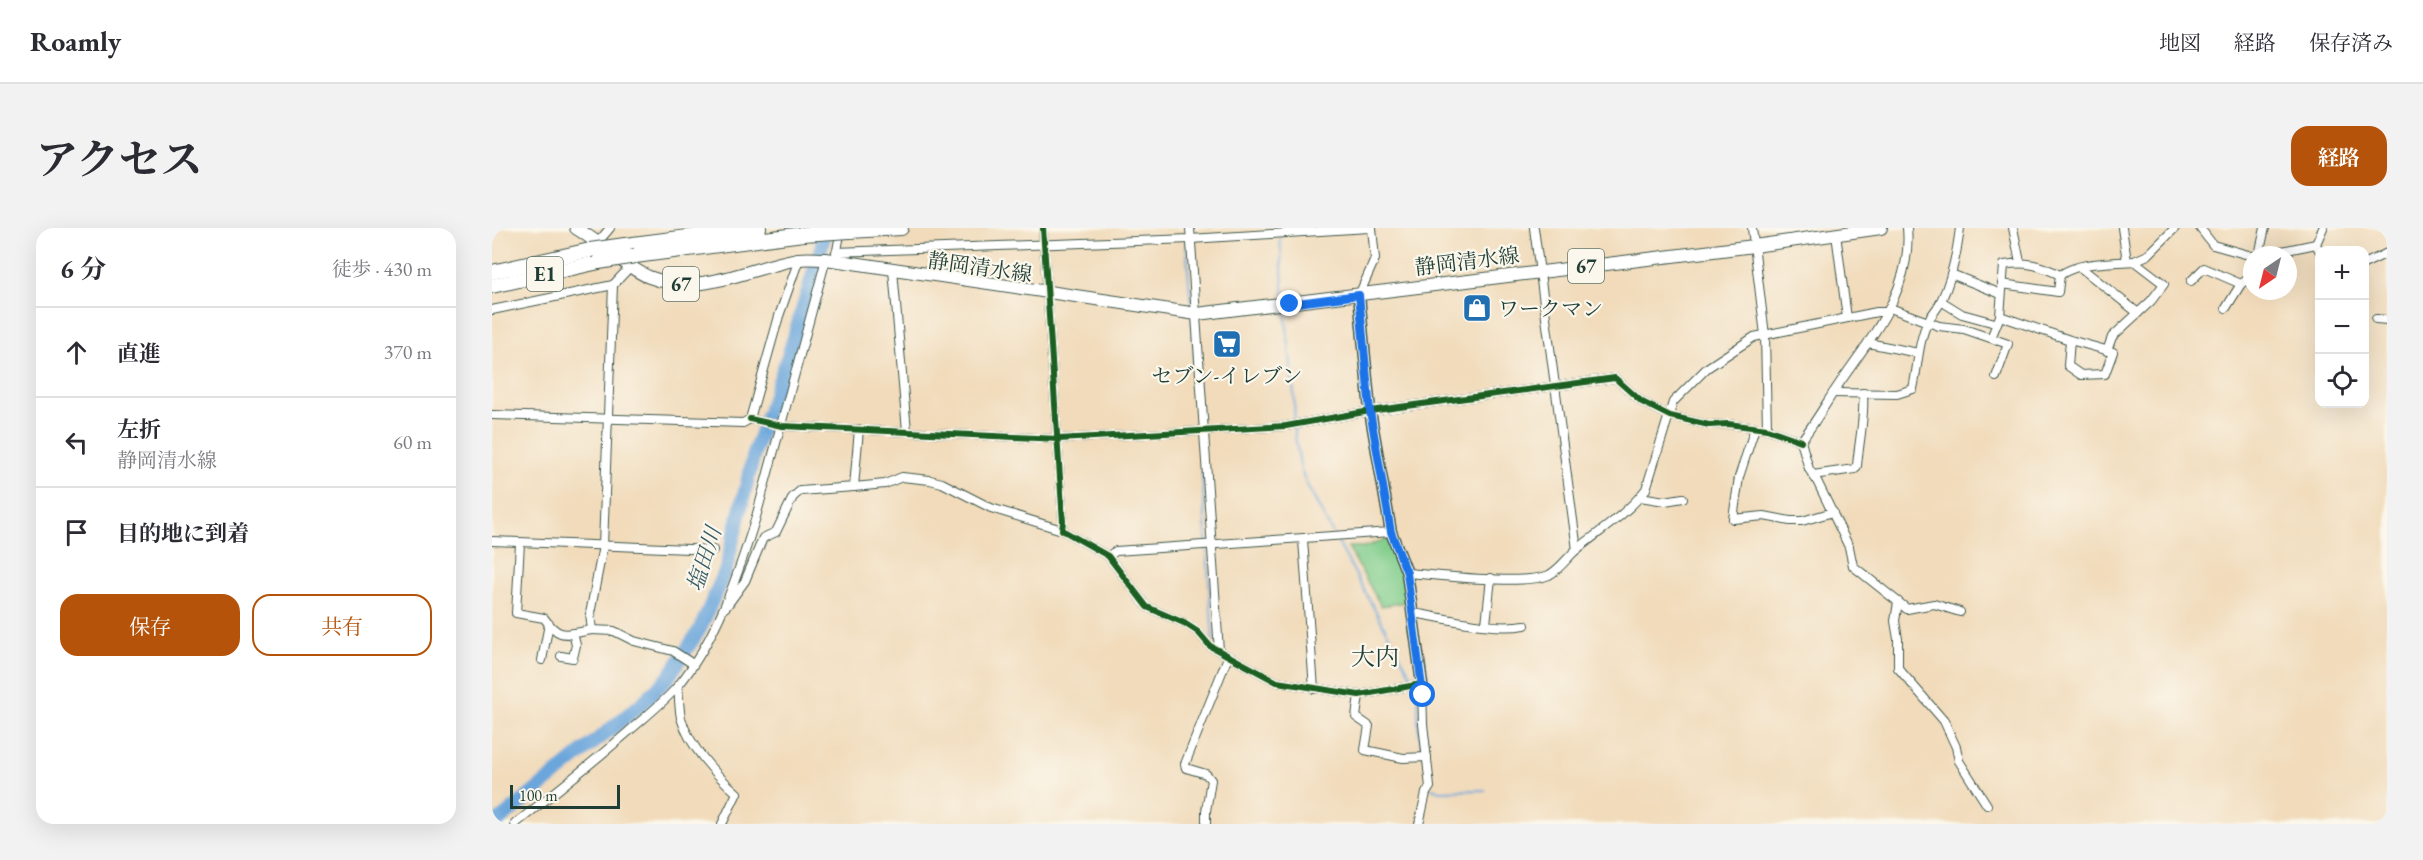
<!DOCTYPE html>
<html lang="ja">
<meta charset="utf-8">
<style>
body{margin:0;font-family:"EB Garamond","Noto Serif JP",serif;background:#f2f2f3;color:#2b2b33}
.controls{position:absolute;right:18px;top:18px;display:grid;overflow:hidden;border-radius:12px;box-shadow:0 6px 24px #0002}
.controls button{width:54px;height:54px;display:grid;place-items:center;padding:0;border:0;border-bottom:2px solid #e1e1e2;background:#fff;color:#2b2b33;font:30px sans-serif}
.compass{position:absolute;left:1751px;top:18px;width:54px;height:54px;border-radius:50%;background:#fff;box-shadow:0 6px 24px #0002;rotate:215deg}
.scale{position:absolute;left:18px;bottom:15px;width:110px;box-sizing:border-box;padding-left:6px;border:3px solid #1f3d34;border-top:0;font-size:16px;line-height:21px;white-space:nowrap;color:#1f3d34;-webkit-text-stroke:4px #fbf7ec;paint-order:stroke}
.stop{position:absolute;width:18px;height:18px;margin:-14px;border:4px solid #1a73e8;border-radius:50%;background:#fff}
.stop.end{background:#1a73e8;border-color:#fff;box-shadow:0 2px 6px #0008}
.list{margin:0;padding:0;list-style:none}
h2{display:flex;justify-content:space-between;align-items:center;height:78px;margin:0;padding:0 24px;font-size:26px}
h2 small{font-size:20px;font-weight:400;color:#7c7c81}
.list li{display:grid;grid-template-columns:39px 1fr auto;gap:18px;align-items:center;box-sizing:border-box;height:90px;padding:0 24px;border-top:2px solid #e1e1e2}
.list b{display:block;font-size:22px;white-space:nowrap}
.list p{margin:0;font-size:20px;white-space:nowrap;color:#7c7c81}
.list em{font-size:20px;font-style:normal;color:#7c7c81}
.actions{display:flex;gap:12px;padding:18px 24px}
.actions a{flex:1;padding:14px 0;border:2px solid #b45309;border-radius:18px;text-align:center;font-size:21px;color:#b45309}
.actions .main{background:#b45309;color:#fff}
.icon{flex:none;width:33px;height:33px;fill:none;stroke:currentColor;stroke-width:2;stroke-linecap:round;stroke-linejoin:round}
.map{position:relative;flex:none;width:1895px;height:596px;overflow:hidden;border-radius:18px}
header{display:flex;align-items:center;gap:36px;box-sizing:border-box;height:84px;padding:0 30px;background:#fff;border-bottom:2px solid #e1e1e2}
header strong{font-size:28px}
nav{display:flex;gap:33px;margin-inline-start:auto;font-size:21px}
.intro{display:flex;align-items:center;justify-content:space-between;box-sizing:border-box;height:144px;padding:0 36px}
h1{margin:0;font-size:42px}
.button{padding:15px 27px;border-radius:18px;background:#b45309;color:#fff;font-size:21px;font-weight:700}
main{display:flex;gap:36px;padding:0 36px}
aside{flex:1;background:#fff;border-radius:18px;box-shadow:0 6px 24px #0002}
.map>svg:first-child{display:block}
</style>
<header>
<strong>Roamly</strong>
<nav><a>地図</a><a>経路</a><a>保存済み</a></nav>
</header>
<div class="intro"><h1>アクセス</h1><a class="button">経路</a></div>
<main>
<aside>
<h2>6 分<small>徒歩 · 430 m</small></h2>
<ul class="list">
<li><svg class="icon" aria-label="ahead" viewBox="0 0 24 24"><path d="M12 20V5M6 11l6-6 6 6"/></svg><div><b>直進</b></div><em>370 m</em></li>
<li><svg class="icon" aria-label="left" viewBox="0 0 24 24"><path d="M17 20v-9H6M10 6l-5 5 5 5"/></svg><div><b>左折</b><p>静岡清水線</p></div><em>60 m</em></li>
<li><svg class="icon" aria-label="arrive" viewBox="0 0 24 24"><path d="M6 21V4h12l-3 4 3 4H6"/></svg><div><b>目的地に到着</b></div></li>
</ul>
<div class="actions"><a class="main">保存</a><a>共有</a></div>
</aside>
<div class="map">
<svg width="1895" height="596" viewBox="0 0 1895 596">
<rect width="100%" height="100%" fill="#fbf7ec"/>
<filter id="ink" filterUnits="userSpaceOnUse"><feTurbulence type="fractalNoise" baseFrequency=".0167" numOctaves="2"/><feDisplacementMap in="SourceGraphic" scale="12" xChannelSelector="R" yChannelSelector="G"/><feConvolveMatrix kernelMatrix="1 2 1 2 8 2 1 2 1" color-interpolation-filters="sRGB"/></filter>
<filter id="wash" filterUnits="userSpaceOnUse"><feTurbulence type="fractalNoise" baseFrequency=".008" numOctaves="4" result="noise"/><feDisplacementMap in="SourceGraphic" scale="24" xChannelSelector="R" yChannelSelector="G"/><feGaussianBlur stdDeviation="1.35" result="paint"/><feColorMatrix in="noise" values="0 0 0 0 0 0 0 0 0 0 0 0 0 0 0 0 0 1.4 0 .05"/><feComposite in="paint" operator="in"/></filter>
<g filter="url(#wash)">
<rect width="100%" height="100%" fill="#f1dbbb"/>
<polygon fill="#81cd8b" stroke="#508560" stroke-width="1.5" points="897,310 911,345 914,374 889,378 856,319 873,319"/>
<g fill="none" stroke-linecap="round" stroke-linejoin="round">
<g stroke="#6aa6db" stroke-width="2">
<polyline points="788,9 792,72"/>
<polyline points="694,13 699,79"/>
<polyline points="793,81 802,166 803,209 809,242 815,257 841,306"/>
<polyline points="700,91 721,414"/>
<polyline points="844,311 922,453 926,464 926,497 931,527"/>
<polyline points="940,560 948,563 993,562"/>
<polyline points="932,596 933,586"/>
</g>
<polyline stroke="#6aa6db" stroke-width="14" points="3,596 149,476 176,450 208,401 234,341 263,222 299,119 335,0"/>
</g>
</g>
<g filter="url(#ink)">
<g fill="none" stroke-linecap="round" stroke-linejoin="round">
<g stroke="#3e5548" stroke-width="10">
<g id="street">
<polyline points="698,0 727,423"/>
<polyline points="1042,0 1085,322"/>
<polyline points="1260,0 1273,107 1275,201"/>
<polyline points="1521,0 1528,34"/>
<polyline points="1630,0 1635,33"/>
<polyline points="1708,0 1721,17 1760,28"/>
<polyline points="551,2 571,294 570,302 616,328 655,379 692,395 706,404 718,418 785,454 867,467 930,456 931,496 938,559 934,565 927,596"/>
<polyline points="1344,6 1355,90"/>
<polyline points="107,13 118,0"/>
<polyline points="344,24 698,11 877,0"/>
<polyline points="1828,24 1824,16 1831,0"/>
<polyline points="1767,27 1773,0"/>
<polyline points="1786,27 1790,23 1824,16"/>
<polyline points="344,28 349,1"/>
<polyline points="1642,33 1656,27 1683,0"/>
<polyline points="1872,36 1895,25"/>
<polyline points="1588,39 1646,85"/>
<polyline points="401,42 415,203"/>
<polyline points="1459,46 1509,66"/>
<polyline points="1699,53 1712,40 1749,56"/>
<polyline points="1510,56 1566,64 1568,47"/>
<polyline points="121,57 111,318 98,386 100,402 122,403 142,413 181,423 201,436"/>
<polyline points="867,67 883,31 880,0"/>
<polyline points="1449,73 1470,86 1503,95"/>
<polyline points="1398,80 1447,98 1472,101 1516,116 1504,149"/>
<polyline points="1734,80 1749,56 1760,48"/>
<polyline points="0,82 121,57 139,38"/>
<polyline points="1508,88 1578,112 1621,124 1613,146 1589,147 1576,138 1578,112"/>
<polyline points="1884,91 1895,92"/>
<path d="M1499 110 1508 88 1512 37C1533 33 1548 37 1568 47 1589 33 1618 35 1642 33L1672 56 1659 73 1620 109 1615 123"/>
<polyline points="1376,115 1426,125"/>
<path d="M1341 165 1405 166 1421 161C1426 138 1426 114 1436 93 1440 86 1446 80 1449 73 1460 51 1465 24 1468 0"/>
<polyline points="0,187 251,195 258,191 287,88 307,31"/>
<polyline points="258,191 290,198 567,211 794,198 878,183 1123,150 1150,174 1178,188 1217,197 1236,196 1275,201 1309,213"/>
<polyline points="1263,200 1247,249 1241,291 1272,288 1298,293 1310,293 1341,284"/>
<polyline points="1309,213 1317,241 1325,253 1357,319 1361,338 1415,381 1442,376 1468,384"/>
<path d="M1309 213C1323 195 1334 175 1347 156 1380 108 1421 61 1415 0"/>
<path d="M1321 247 1363 241 1365 238C1367 213 1373 190 1371 165"/>
<polyline points="362,259 393,256 410,249 438,252 450,255 499,280 570,302"/>
<polyline points="1148,269 1173,273 1191,270"/>
<polyline points="811,312 822,461"/>
<polyline points="0,313 221,322"/>
<path d="M28 315 24 385 52 390C68 412 74 406 100 402"/>
<polyline points="616,328 624,323 899,304"/>
<path d="M915 345C946 347 1032 358 1057 347 1067 342 1076 329 1084 322 1108 303 1135 286 1154 261L1181 174 1215 140 1262 109 1385 84H1395"/>
<polyline points="1406,374 1403,393 1406,411 1406,440 1452,493 1464,519 1467,533 1495,577"/>
<polyline points="234,379 253,353 271,310 284,304 301,269 308,263 362,259 367,201"/>
<path d="M920 385C956 390 998 403 1033 397"/>
<polyline points="994,396 999,350"/>
<polyline points="69,428 81,430 84,417 81,405"/>
<polyline points="50,432 57,396"/>
<path d="M186 457C187 468 187 480 189 490 197 518 224 547 245 565L230 596"/>
<polyline points="867,467 864,489 877,498 873,522 911,530 935,529"/>
<path d="M23 596C61 566 99 536 136 504 153 489 171 475 186 458 225 410 246 347 264 289L334 31"/>
<polyline points="714,596 714,583 719,552 714,546 694,540 693,536 736,429"/>
</g>
</g>
<g stroke="#3e5548" stroke-width="13">
<polyline id="secondary" points="867,67 878,183 899,304 915,345 930,456"/>
</g>
<g stroke="#3e5548" stroke-width="14">
<path id="primary" d="M84 0C107 14 135 40 157 49 210 69 255 40 306 31 315 30 325 31 334 31L705 86 1262 18 1389 0"/>
</g>
<g stroke="#3e5548" stroke-width="16">
<g id="highway">
<polyline points="358,3 409,0"/>
<polyline points="133,17 267,0"/>
<polyline points="143,28 311,6"/>
<polyline points="0,44 98,22"/>
<polyline points="0,58 107,34"/>
</g>
</g>
<use href="#street" stroke="#fff" stroke-width="8"/>
<use href="#secondary" stroke="#fff" stroke-width="10"/>
<use href="#primary" stroke="#fff" stroke-width="12"/>
<use href="#highway" stroke="#fff" stroke-width="14"/>
<g stroke="#3e5548" stroke-width="16" stroke-linecap="butt">
<g id="highway-bridge">
<polyline points="311,6 358,3"/>
<polyline points="98,22 133,17"/>
<polyline points="107,34 143,28"/>
</g>
</g>
<use href="#highway-bridge" stroke="#fff" stroke-width="14"/>
<g stroke="#fbf7ec" stroke-width="10">
<g id="cycleway">
<polyline points="551,0 571,294 570,302 616,328 655,379 692,395 706,404 718,418 785,454 867,467 930,456"/>
<polyline points="258,191 290,198 567,211 794,198 878,183 1123,150 1150,174 1178,188 1217,197 1236,196 1275,201 1309,213"/>
</g>
</g>
<use href="#cycleway" stroke="#1b5e20" stroke-width="6"/>
</g>
</g>
<g fill="none" stroke-linecap="round" stroke-linejoin="round" filter="url(#ink)">
<polyline stroke="#1a73e8" stroke-width="8" points="798,76 867,67 878,183 899,304 915,345 931,467"/>
</g>
<defs>
<g id="shop-square" transform="scale(1.5)"><rect x="-9" y="-9" width="18" height="18" rx="4" fill="#1f6fb2" stroke="#fbf7ec"/><path d="M-5-2.5h2.3a2.7 3.5 0 0 1 5.4 0H5L5.5 6h-11ZM-1.5-2.5h3a1.5 2.3 0 0 0-3 0Z" fill="#fff"/></g>
<g id="supermarket-square" transform="scale(1.5)"><rect x="-9" y="-9" width="18" height="18" rx="4" fill="#1f6fb2" stroke="#fbf7ec"/><path d="M-6-5.5h2.5l.6 2H6L4.5 2H-2.5L-4.4-4H-6ZM-1.5 3.2a1.3 1.3 0 1 0 .1 0ZM3 3.2a1.3 1.3 0 1 0 .1 0Z" fill="#fff"/></g>
</defs>
<g fill-rule="evenodd">
<use href="#shop-square" x="985" y="80"/>
<use href="#supermarket-square" x="735" y="116"/>
</g>
<g text-anchor="middle" dominant-baseline="central" stroke-width="4.5" stroke-linejoin="round" paint-order="stroke">
<g fill="#fbf7ec" stroke="#61756b" stroke-width="1.5">
<rect x="1076" y="21" width="36" height="34" rx="4.5"/>
<rect x="35" y="29" width="36" height="34" rx="4.5"/>
<rect x="171" y="39" width="36" height="34" rx="4.5"/>
</g>
<g font-size="20" font-weight="bold" fill="#1f3d34">
<text x="1094" y="38">67</text>
<text x="53" y="46">E1</text>
<text x="189" y="56">67</text>
</g>
<g font-size="21" fill="#1f3d34" stroke="#fbf7ec">
<text transform="translate(975 33) rotate(-7)">静岡清水線</text>
<text transform="translate(488 39) rotate(8)">静岡清水線</text>
</g>
<g font-size="21" fill="#1f3d34" stroke="#fbf7ec" text-anchor="start">
<text x="1006" y="80">ワークマン</text>
<text x="735" y="147" text-anchor="middle">セブン-イレブン</text>
</g>
<g font-size="22" font-style="italic" fill="#365c66" stroke="#fbf7ec">
<text transform="translate(212 331) rotate(-72)">塩田川</text>
</g>
<g font-size="24" fill="#1f3d34" stroke="#fbf7ec">
<text x="883" y="428">大内</text>
</g>
</g>
</svg>
<div class="controls">
<button>+</button>
<button>−</button>
<button><svg class="icon" aria-label="locate" viewBox="0 0 24 24"><circle cx="12" cy="12" r="6"/><path d="M12 2v4M12 18v4M2 12h4M18 12h4"/></svg></button>
</div>
<svg class="compass" viewBox="-18 -18 36 36"><path d="M0-13l5 13h-10z" fill="#e53935"/><path d="M0 13l5-13h-10z" fill="#7c7c81"/></svg>
<div class="scale">100 m</div>
<div class="stop" style="left:931px;top:467px"></div>
<div class="stop end" style="left:798px;top:76px"></div>
</div>
</main>
